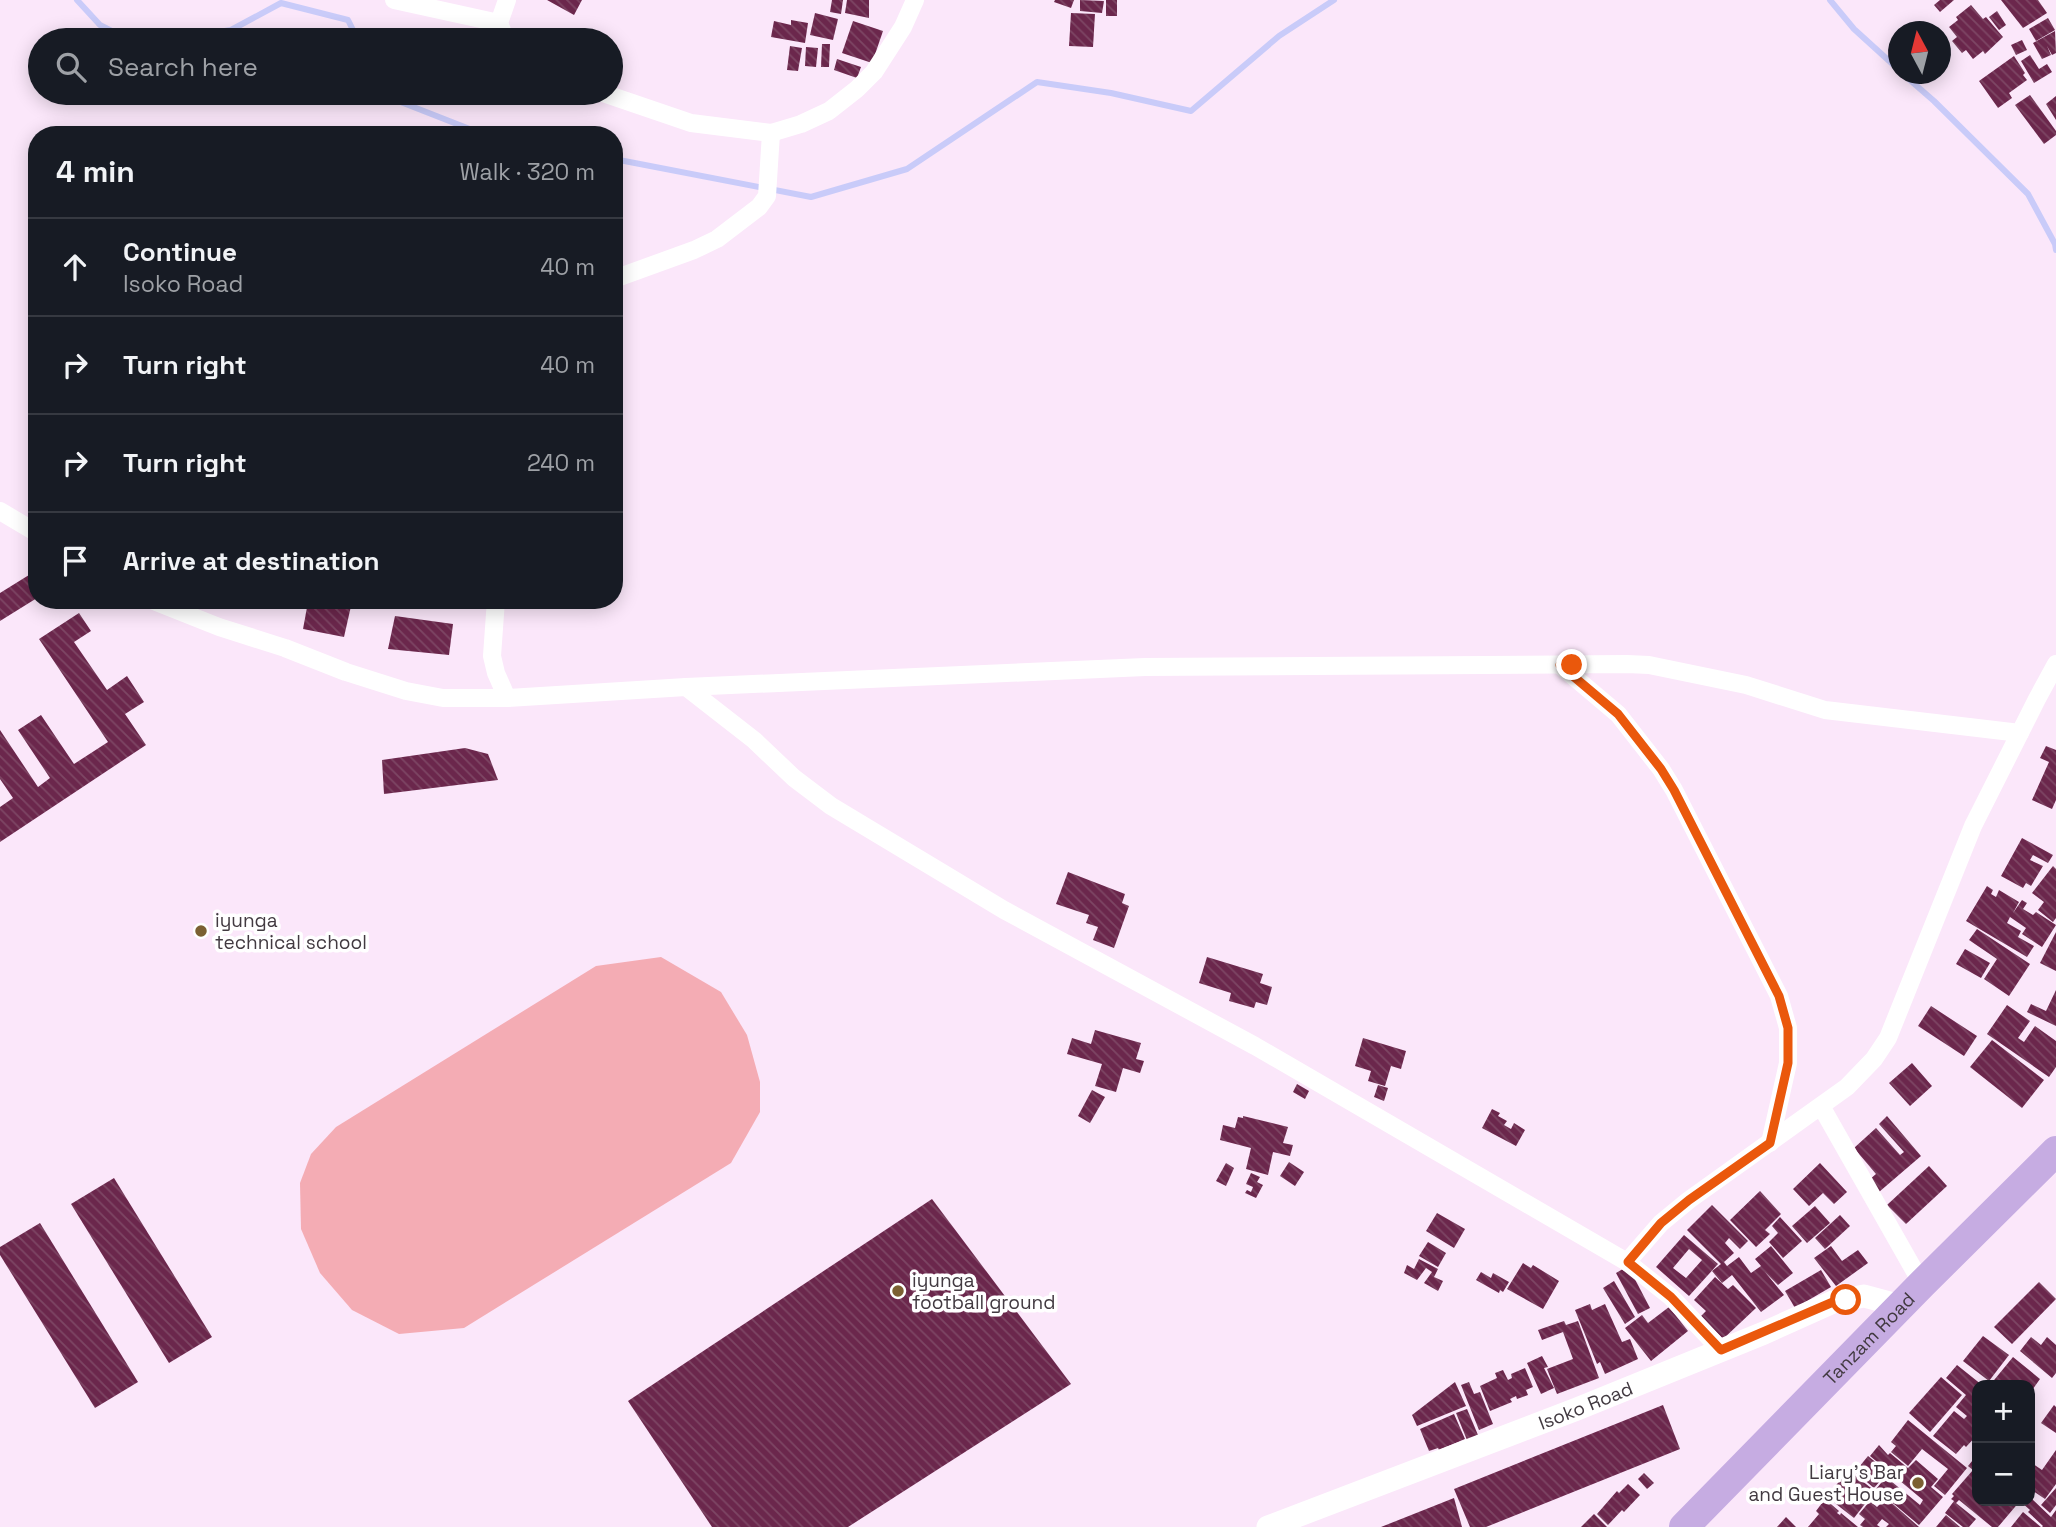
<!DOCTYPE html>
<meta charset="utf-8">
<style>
body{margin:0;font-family:"Space Grotesk",sans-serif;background:#242831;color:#f1f3f6}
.controls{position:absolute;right:21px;bottom:21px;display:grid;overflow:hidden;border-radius:14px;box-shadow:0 4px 18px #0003}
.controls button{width:63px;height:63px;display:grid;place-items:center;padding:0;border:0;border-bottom:2px solid #363941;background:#171b24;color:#f1f3f6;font:35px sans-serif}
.compass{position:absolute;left:1888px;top:21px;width:63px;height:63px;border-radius:50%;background:#171b24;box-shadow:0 4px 18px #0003;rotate:353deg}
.stop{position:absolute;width:21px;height:21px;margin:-16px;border:5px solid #ea580c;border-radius:50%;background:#fff}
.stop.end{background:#ea580c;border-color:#fff;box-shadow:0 2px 7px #0008}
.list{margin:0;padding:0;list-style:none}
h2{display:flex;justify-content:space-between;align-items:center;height:91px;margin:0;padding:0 28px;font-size:30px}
h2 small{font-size:23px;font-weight:400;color:#9ea1a6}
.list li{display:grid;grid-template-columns:46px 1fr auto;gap:21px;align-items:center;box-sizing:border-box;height:98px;padding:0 28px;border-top:2px solid #363941}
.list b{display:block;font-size:26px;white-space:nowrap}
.list p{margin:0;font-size:23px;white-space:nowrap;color:#9ea1a6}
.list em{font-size:23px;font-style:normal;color:#9ea1a6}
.icon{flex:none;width:38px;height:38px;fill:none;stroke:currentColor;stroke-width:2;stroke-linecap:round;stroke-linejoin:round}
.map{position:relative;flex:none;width:2056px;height:1527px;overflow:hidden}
.search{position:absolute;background:#171b24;box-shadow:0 4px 18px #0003;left:28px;top:28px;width:595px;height:77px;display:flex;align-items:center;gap:18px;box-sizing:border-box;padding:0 24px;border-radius:38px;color:#9ea1a6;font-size:26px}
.panel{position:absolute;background:#171b24;box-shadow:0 4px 18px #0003;left:28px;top:126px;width:595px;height:483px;border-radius:28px}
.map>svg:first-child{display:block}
</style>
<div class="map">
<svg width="2056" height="1527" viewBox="0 0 2056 1527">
<defs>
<pattern id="building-back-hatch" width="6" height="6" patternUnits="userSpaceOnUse" patternTransform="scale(1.75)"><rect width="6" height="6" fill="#6b274c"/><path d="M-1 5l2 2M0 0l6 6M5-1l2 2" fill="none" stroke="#7d4664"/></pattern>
</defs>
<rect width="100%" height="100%" fill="#fbe7fa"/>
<polygon fill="#f4acb4" points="661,957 721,992 747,1035 760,1082 760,1112 731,1163 464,1328 399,1334 352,1310 320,1273 301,1229 300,1183 311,1154 336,1127 596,966"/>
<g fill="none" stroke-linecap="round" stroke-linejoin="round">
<g stroke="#c9cbf9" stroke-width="6">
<polyline points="77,0 100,25 129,40"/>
<polyline points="1830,0 1854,29 1898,69"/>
<polyline points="168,40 231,30 281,3 348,20 358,40"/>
<polyline points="1903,74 1934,101 2028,194 2055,244 2056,250"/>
<polyline points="386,93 388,97 485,135"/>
<polyline points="614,159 811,197 907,169 1037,82 1111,93 1191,111 1279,36 1334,0"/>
</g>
</g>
<g fill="url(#building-back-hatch)" fill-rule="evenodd">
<polygon points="547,0 582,0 574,15"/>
<polygon points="832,0 843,0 841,14 830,12"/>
<polygon points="847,0 869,0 869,18 845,13"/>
<polygon points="1055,0 1074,0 1071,8 1054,2"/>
<polygon points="1080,0 1104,1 1102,13 1080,11"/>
<rect x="1106" y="0" width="11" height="16"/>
<polygon points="1940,0 1954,0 1940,12 1934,5"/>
<polygon points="2001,0 2038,0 2047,13 2023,28"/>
<polygon points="1971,5 1983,19 1986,17 2003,37 1985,54 1983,51 1973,59 1966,50 1962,53 1952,41 1957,37 1949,27 1958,20 1956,17"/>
<polygon points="1997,11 2006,25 1999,30 1989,17"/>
<polygon points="815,13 838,19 833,40 810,35"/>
<polygon points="1071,13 1095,14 1093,47 1069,46"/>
<polygon points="2048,18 2055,30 2036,41 2029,29"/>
<polygon points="791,20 808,23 805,43 771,37 774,21 791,25"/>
<polygon points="853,21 883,31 872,63 842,53"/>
<polygon points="2055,31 2056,53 2052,55 2047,46 2051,55 2042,59 2033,43"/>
<polygon points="2022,40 2027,50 2016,55 2011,45"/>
<polygon points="822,44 830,44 829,67 821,67"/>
<polygon points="790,46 802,48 798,71 787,70"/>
<polygon points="806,47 818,48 816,67 805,66"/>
<polygon points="2030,55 2039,69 2047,64 2052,72 2034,83 2021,61"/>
<polygon points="2014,56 2025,73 2023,75 2027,80 2009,93 2012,98 1998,108 1979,81"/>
<polygon points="837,59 861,67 857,78 834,70"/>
<polygon points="2030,95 2056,131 2056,135 2044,144 2015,105"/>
<polygon points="2056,96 2056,120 2046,104"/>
<polygon points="37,570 37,598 0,621 0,593"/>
<polygon points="308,602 351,606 344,637 303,629"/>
<polygon points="79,613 91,631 74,642 107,690 127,676 144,702 125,714 146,745 0,842 0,807 13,798 0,779 0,730 38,787 50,778 18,730 41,715 74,764 108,742 39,639"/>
<polygon points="395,616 453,624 449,655 388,649"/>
<polygon points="2046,746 2056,750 2056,800 2052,809 2032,800 2049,762 2040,758"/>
<polygon points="465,748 488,754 498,780 384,794 382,760"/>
<polygon points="2022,838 2053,855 2048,863 2033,855 2030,860 2043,866 2031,886 2026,883 2023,888 2001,876"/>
<polygon points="2053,866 2056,869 2056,918 2053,922 2038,910 2044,902 2032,893"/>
<polygon points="1068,872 1125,894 1122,903 1129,906 1114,948 1093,940 1098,927 1086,923 1089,915 1056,904"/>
<polygon points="1987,886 1993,890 1991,894 1996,897 1999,890 2019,902 2013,913 2022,900 2027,903 2023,909 2033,915 2036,912 2056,925 2042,947 2022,934 2026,928 2010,917 2007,923 2021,931 2018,937 2034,946 2027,957 1966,921"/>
<polygon points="1977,929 2030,964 2009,996 1984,979 1997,959 1969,940"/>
<polygon points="2056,932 2056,971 2040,963"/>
<polygon points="1965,949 1990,963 1981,978 1956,964"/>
<polygon points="1207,957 1263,974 1260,983 1272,987 1267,1005 1256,1002 1254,1008 1229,1001 1231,993 1199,983"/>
<polygon points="2056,990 2056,1026 2027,1012 2031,1004 2046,1011"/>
<polygon points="2007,1005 2030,1021 2018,1038 2024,1042 2035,1026 2056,1041 2056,1067 2049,1077 1987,1034"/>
<polygon points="1931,1006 1977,1036 1964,1056 1918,1026"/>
<polygon points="1095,1030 1141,1043 1136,1059 1144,1061 1140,1073 1123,1068 1116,1092 1095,1086 1102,1064 1067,1054 1072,1038 1091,1044"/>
<polygon points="1363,1038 1406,1051 1401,1069 1391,1066 1385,1086 1368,1081 1371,1071 1355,1066"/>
<polygon points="1992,1040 2044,1080 2022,1108 1970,1067"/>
<polygon points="1912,1063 1932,1086 1910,1106 1889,1083"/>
<polygon points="1297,1084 1309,1091 1305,1099 1293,1092"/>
<polygon points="1378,1085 1388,1088 1384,1101 1374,1097"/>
<polygon points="1092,1090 1105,1097 1090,1123 1078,1116"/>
<polygon points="1492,1109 1500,1113 1498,1116 1507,1121 1504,1125 1511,1129 1514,1123 1525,1130 1516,1146 1482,1128"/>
<polygon points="1243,1116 1288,1127 1283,1143 1293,1145 1290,1156 1273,1152 1268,1175 1246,1169 1251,1148 1220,1140 1223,1125 1235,1128 1238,1117 1243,1118"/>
<polygon points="1887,1116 1921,1156 1879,1192 1869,1180 1876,1174 1854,1148 1876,1128 1900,1155 1904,1152 1879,1124"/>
<polygon points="1289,1162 1304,1172 1295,1186 1280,1176"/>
<polygon points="1226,1163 1234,1168 1226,1186 1216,1181"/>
<polygon points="1820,1163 1847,1192 1834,1204 1823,1193 1809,1206 1793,1189"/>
<polygon points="1929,1166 1947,1186 1906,1224 1887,1205"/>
<polygon points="1251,1173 1260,1177 1257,1182 1263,1185 1256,1198 1245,1193 1247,1190 1251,1192 1253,1187 1246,1184"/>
<polygon points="114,1178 212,1337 169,1363 71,1204"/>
<polygon points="1760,1191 1781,1214 1765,1230 1770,1234 1756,1247 1730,1220"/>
<polygon points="932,1199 1071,1384 848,1527 712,1527 628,1401"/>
<polygon points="1712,1205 1748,1241 1740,1249 1729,1238 1725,1243 1734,1253 1724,1262 1727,1266 1739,1257 1751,1273 1761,1266 1755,1259 1771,1246 1793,1273 1778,1285 1765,1272 1784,1295 1761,1312 1732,1275 1722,1283 1712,1271 1721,1264 1687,1230"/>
<polygon points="1815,1206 1830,1223 1807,1243 1792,1226"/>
<polygon points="1437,1213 1465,1229 1454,1248 1426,1231"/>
<polygon points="1840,1215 1850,1226 1825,1249 1815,1238"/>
<polygon points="1780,1217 1802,1241 1783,1258 1769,1242 1778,1233 1772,1226"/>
<polygon points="40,1223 138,1382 95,1408 0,1255 0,1247"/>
<path d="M1684 1235 1718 1264 1689 1296 1656 1267ZM1689 1249 1702 1260 1686 1278 1673 1268Z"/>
<polygon points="1428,1242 1446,1253 1438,1267 1419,1256"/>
<polygon points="1831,1246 1842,1261 1858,1250 1868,1263 1836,1286 1814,1258"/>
<polygon points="1419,1259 1438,1269 1434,1277 1443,1281 1438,1291 1424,1283 1432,1272 1426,1268 1417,1280 1404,1273 1407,1265 1414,1269"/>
<polygon points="1523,1263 1531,1268 1533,1265 1559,1281 1543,1309 1507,1289"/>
<polygon points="1628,1266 1650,1308 1638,1314 1616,1273"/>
<polygon points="1821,1270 1831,1287 1795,1308 1785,1291"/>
<polygon points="1481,1272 1491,1278 1493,1273 1509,1282 1503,1292 1500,1290 1499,1293 1476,1280"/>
<polygon points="1715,1277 1728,1289 1733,1285 1756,1308 1723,1339 1701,1316 1706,1311 1694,1300"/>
<polygon points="1614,1281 1635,1317 1625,1324 1603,1288"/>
<polygon points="2039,1282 2056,1299 2012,1344 1994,1327"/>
<polygon points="1590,1304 1592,1310 1605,1304 1622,1342 1630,1339 1638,1359 1605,1374 1600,1362 1597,1364 1575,1310"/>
<polygon points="1669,1307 1688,1331 1651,1361 1625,1328 1642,1315 1648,1323"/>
<polygon points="1564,1321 1566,1325 1578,1321 1599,1378 1557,1394 1547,1369 1573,1359 1563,1332 1542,1340 1538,1330"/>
<polygon points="1983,1336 2009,1355 1989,1381 1963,1361"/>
<polygon points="2031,1337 2041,1345 2047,1337 2056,1345 2056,1373 2052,1378 2020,1351"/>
<polygon points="1542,1356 1548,1367 1544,1368 1554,1388 1541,1394 1527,1363"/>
<polygon points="2013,1357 2040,1379 2030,1393 2030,1385 1990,1385"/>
<polygon points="1957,1365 1982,1385 1977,1385 1977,1435 1966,1447 1964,1445 1956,1454 1933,1436 1954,1411 1964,1419 1967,1416 1956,1407 1966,1395 1946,1378"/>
<polygon points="1525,1368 1533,1387 1526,1390 1528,1395 1517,1399 1516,1396 1510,1399 1512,1402 1490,1411 1480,1386 1497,1378 1495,1373 1503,1370 1508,1380 1512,1378 1511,1374"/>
<polygon points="1941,1377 1962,1395 1930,1432 1909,1413"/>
<polygon points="1455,1382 1466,1406 1417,1426 1412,1415"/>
<polygon points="1469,1382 1474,1394 1480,1392 1493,1424 1479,1430 1461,1385"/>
<polygon points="1663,1405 1680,1449 1486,1527 1470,1527 1454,1489"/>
<polygon points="2054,1405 2056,1407 2056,1433 2041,1423"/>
<polygon points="1467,1409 1478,1435 1467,1440 1456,1413"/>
<polygon points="1454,1414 1465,1439 1439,1450 1438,1448 1429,1451 1420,1429"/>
<polygon points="1908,1420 1967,1468 1945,1495 1934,1486 1948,1469 1922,1449 1908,1466 1891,1452 1896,1446 1891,1442"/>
<polygon points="1879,1445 1888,1455 1890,1453 1908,1468 1916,1460 1938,1479 1931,1487 1943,1497 1919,1525 1876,1489 1886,1477 1920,1505 1923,1500 1870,1456"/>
<polygon points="2056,1450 2056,1484 2045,1499 2030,1489 2030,1462 2042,1470"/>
<polygon points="1977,1455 1977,1501 2020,1501 1998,1527 1992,1527 1959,1500 1956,1503 1976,1519 1969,1527 1963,1527 1945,1513 1954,1501 1951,1499 1954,1496 1952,1494 1973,1470 1968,1466"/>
<polygon points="1868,1456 1888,1472 1874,1488 1855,1472"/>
<polygon points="1848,1470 1875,1491 1854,1518 1827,1497"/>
<polygon points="1644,1473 1654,1483 1647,1489 1638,1479"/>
<polygon points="1628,1484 1640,1495 1624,1512 1622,1510 1608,1525 1597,1514 1617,1491 1619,1493"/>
<polygon points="2056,1488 2056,1505 2050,1513 2041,1505"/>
<polygon points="2030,1497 2051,1517 2056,1510 2056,1527 2042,1527 2043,1526 2028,1512 2030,1510 2021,1502 2030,1501"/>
<polygon points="1454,1498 1462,1527 1381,1527"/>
<polygon points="1886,1498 1919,1527 1886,1527 1889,1524 1882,1519 1877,1525 1880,1527 1863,1527 1860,1525 1865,1519 1859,1514 1870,1501 1877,1507"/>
<polygon points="1825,1499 1839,1511 1837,1513 1840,1515 1841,1513 1858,1527 1808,1527 1819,1514 1816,1511"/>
<polygon points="2023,1512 2041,1527 2011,1527"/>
<polygon points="1594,1514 1607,1527 1581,1527"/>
<polygon points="1946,1515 1960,1527 1936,1527"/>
<polygon points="1786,1517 1796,1527 1777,1527"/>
</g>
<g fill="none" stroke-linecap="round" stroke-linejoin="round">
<g stroke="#fff" stroke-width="18">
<polyline points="394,0 499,23"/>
<polyline points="506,40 499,23 507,0"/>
<polyline points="603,93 691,123 771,133 801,124 829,111 857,89 874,72 903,27 915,0"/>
<polyline points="614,279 694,250 717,239 759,207 767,196 771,133"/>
<polyline points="0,511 37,533"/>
<polyline points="151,600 219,627 285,648 346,672 406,691 443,698 507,698 686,687 1145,667 1627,664 1649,665 1746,685 1825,710 2020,733"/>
<polyline points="496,600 492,656 496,673 507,698"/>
<polyline points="1560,665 1618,714 1661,769 1674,790 1779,996 1788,1028 1788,1063 1770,1143"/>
<polyline points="686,687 754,740 794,778 831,806 1004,910 1255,1046 1627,1262 1671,1297 1721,1350"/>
<polyline points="1821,1106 1922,1284"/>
<polyline points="1627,1262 1661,1223 1689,1200 1847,1087 1874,1059 1888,1038 1973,826 2037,699 2056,664"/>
</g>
<path stroke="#fff" stroke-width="23" id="s1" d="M1268 1527 1577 1409 1764 1333 1833 1302 1864 1296 1901 1306"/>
<path stroke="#c6ace2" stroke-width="30" id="s2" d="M1684 1527 1922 1284 2056 1151"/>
</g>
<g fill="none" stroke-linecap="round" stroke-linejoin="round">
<polyline stroke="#ea580c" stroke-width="9" points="1572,665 1560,665 1618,714 1661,769 1674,790 1779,996 1788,1028 1788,1063 1770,1143 1689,1200 1661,1223 1628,1262 1671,1297 1721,1350 1833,1302 1846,1300"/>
</g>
<g fill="#7b6032" stroke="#fff" stroke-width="2.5">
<circle cx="201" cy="931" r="7"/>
<circle cx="898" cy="1291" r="7"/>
<circle cx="1918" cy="1483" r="7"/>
</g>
<g text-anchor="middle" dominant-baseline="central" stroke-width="7" stroke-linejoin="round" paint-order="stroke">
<g font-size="19" fill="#423a41" stroke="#fff" text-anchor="start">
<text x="215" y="920">iyunga<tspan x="215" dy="22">technical school</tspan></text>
<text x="912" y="1280">iyunga<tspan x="912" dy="22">football ground</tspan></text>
<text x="1904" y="1472" text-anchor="end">Liary's Bar<tspan x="1904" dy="22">and Guest House</tspan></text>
</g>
<g font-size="19" fill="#423a41" stroke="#fff">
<text stroke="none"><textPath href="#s2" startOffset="264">Tanzam Road</textPath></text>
<text stroke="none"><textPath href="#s1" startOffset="340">Isoko Road</textPath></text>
</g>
</g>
</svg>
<div class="controls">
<button>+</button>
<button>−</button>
</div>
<svg class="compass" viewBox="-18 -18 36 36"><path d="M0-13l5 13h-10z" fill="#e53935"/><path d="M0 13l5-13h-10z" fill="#9ea1a6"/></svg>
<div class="stop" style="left:1846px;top:1300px"></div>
<div class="stop end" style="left:1572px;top:665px"></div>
<div class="search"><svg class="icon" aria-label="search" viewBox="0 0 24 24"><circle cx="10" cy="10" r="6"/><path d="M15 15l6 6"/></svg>Search here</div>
<section class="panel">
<h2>4 min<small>Walk · 320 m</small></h2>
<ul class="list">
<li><svg class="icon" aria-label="ahead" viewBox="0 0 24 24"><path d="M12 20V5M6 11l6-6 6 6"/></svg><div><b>Continue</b><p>Isoko Road</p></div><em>40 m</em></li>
<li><svg class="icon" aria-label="right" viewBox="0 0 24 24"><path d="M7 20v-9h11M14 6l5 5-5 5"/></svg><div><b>Turn right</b></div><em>40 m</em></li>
<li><svg class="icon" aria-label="right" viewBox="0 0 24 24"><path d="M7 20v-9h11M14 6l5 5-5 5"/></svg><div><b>Turn right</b></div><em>240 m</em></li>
<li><svg class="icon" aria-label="arrive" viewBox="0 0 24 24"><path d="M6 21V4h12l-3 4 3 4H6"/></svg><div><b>Arrive at destination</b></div></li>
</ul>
</section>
</div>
